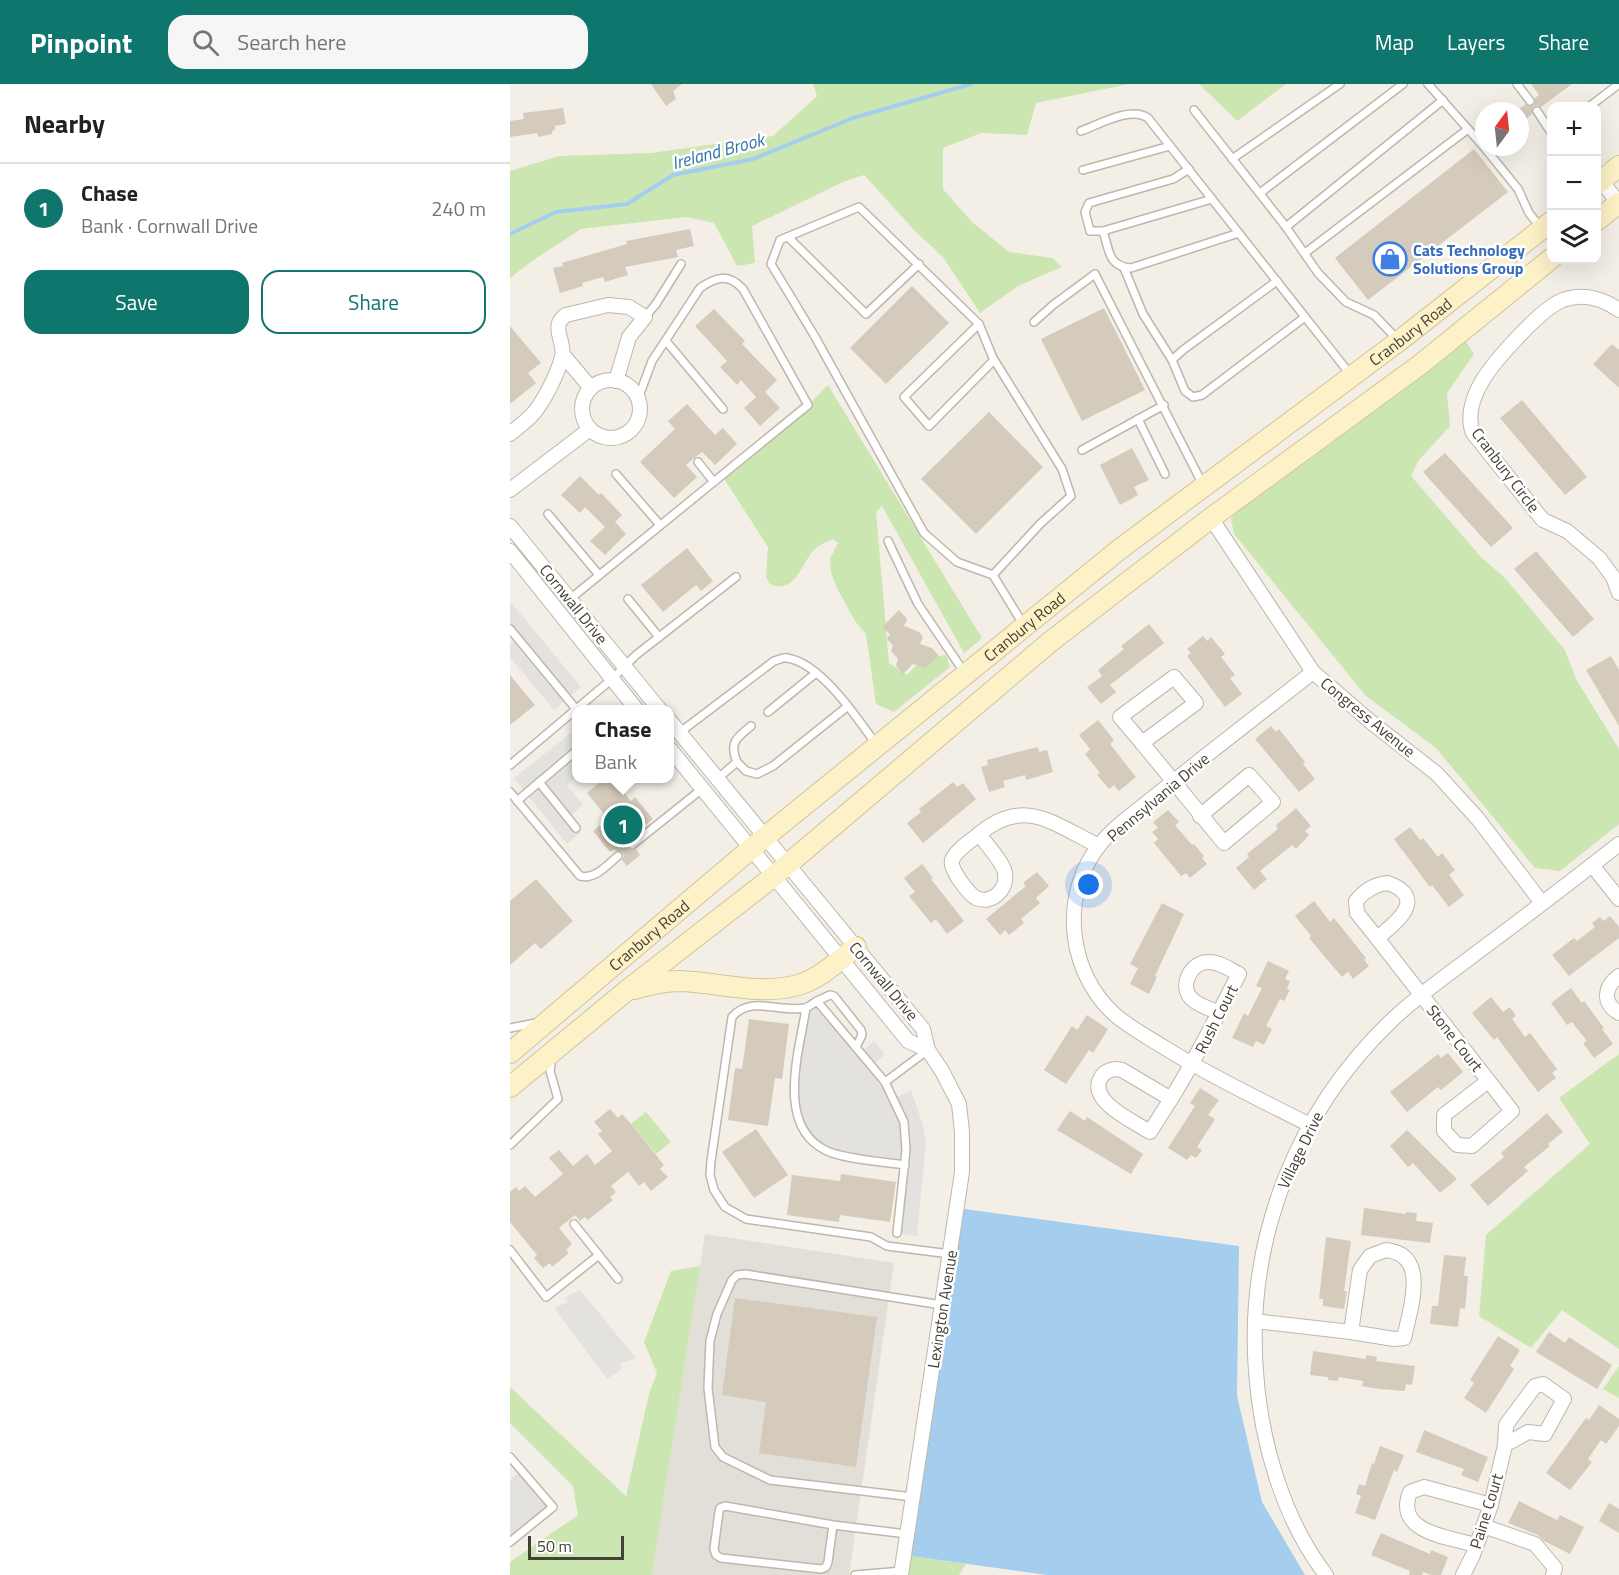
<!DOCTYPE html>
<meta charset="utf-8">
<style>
body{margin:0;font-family:"Titillium Web",sans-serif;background:#f6f6f6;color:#202124}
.controls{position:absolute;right:18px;top:18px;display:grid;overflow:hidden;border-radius:12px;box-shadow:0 6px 24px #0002}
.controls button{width:54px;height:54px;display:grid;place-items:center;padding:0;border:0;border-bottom:2px solid #e0e0e0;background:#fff;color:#202124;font:30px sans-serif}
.compass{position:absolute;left:965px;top:18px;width:54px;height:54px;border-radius:50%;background:#fff;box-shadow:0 6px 24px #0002;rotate:15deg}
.scale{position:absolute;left:18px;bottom:15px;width:96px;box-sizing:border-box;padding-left:6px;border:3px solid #454036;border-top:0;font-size:16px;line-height:21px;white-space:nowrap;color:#454036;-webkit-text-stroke:4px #fff;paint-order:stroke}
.you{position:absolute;left:579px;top:801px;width:21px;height:21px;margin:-15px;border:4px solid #fff;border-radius:50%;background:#1a73e8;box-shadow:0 0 0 9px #1a73e833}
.badge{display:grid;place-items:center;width:39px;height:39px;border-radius:50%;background:#0f766e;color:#fff;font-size:20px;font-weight:700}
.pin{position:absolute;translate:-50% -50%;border:3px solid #fff;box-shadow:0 2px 6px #0006}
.popup{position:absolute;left:62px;top:621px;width:102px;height:78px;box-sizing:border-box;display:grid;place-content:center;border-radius:12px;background:#fff;filter:drop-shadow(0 2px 4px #0005);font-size:20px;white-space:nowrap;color:#757577}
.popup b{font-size:22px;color:#202124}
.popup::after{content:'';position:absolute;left:50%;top:100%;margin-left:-12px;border:12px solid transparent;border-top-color:#fff}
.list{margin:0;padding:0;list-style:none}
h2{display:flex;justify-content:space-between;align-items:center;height:78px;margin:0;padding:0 24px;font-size:26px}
h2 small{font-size:20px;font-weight:400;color:#757577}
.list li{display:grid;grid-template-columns:39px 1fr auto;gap:18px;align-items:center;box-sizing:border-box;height:90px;padding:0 24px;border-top:2px solid #e0e0e0}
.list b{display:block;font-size:22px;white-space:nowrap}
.list p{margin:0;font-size:20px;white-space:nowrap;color:#757577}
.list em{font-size:20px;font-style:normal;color:#757577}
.actions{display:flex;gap:12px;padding:18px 24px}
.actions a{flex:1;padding:14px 0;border:2px solid #0f766e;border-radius:18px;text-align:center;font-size:21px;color:#0f766e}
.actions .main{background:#0f766e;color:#fff}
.icon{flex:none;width:33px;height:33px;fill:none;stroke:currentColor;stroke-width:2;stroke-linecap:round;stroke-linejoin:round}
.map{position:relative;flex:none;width:1109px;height:1491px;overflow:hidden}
header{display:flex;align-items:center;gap:36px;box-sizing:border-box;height:84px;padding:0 30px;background:#0f766e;color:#fff}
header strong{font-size:28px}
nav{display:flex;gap:33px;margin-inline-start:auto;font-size:21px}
.search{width:420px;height:54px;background:#f6f6f6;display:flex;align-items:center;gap:15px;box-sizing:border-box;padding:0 21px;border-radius:18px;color:#757577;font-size:22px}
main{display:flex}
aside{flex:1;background:#fff}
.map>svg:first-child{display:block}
</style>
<header>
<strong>Pinpoint</strong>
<div class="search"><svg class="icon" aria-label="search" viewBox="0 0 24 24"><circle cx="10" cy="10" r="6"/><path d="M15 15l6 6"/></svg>Search here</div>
<nav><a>Map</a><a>Layers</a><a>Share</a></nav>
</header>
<main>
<aside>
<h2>Nearby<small></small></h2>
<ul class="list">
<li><span class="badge">1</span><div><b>Chase</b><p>Bank · Cornwall Drive</p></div><em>240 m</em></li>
</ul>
<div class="actions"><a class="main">Save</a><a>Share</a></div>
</aside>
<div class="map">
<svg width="1109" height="1491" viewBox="0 0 1109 1491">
<rect width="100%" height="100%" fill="#f3efe7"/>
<polygon fill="#e2ded8" points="195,1150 384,1179 339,1491 142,1491"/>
<g fill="#cce6b1">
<polygon points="303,0 619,0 526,19 517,51 471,49 433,64 433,105 462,138 499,168 543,174 552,183 508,202 470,229 433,173 405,147 354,91 333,98 242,142 245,179 227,182 204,139 176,133 71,145 22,177 0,194 0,87 49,72 141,69 263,52 307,12"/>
<polygon points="689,0 776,0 727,37"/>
<polygon points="955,256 964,270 937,309 940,342 909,376 901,392 970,472 996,495 1055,566 1066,595 1109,665 1109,740 1050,787 1025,784 926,664 856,612 724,450 721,435 730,421"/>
<path d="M318 301 472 554 454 569 372 422 366 428 379 579 397 591 412 575 436 571 440 583 384 628 366 620 356 550 345 537 327 504 321 489 320 475 328 459 323 455C316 458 307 462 302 468 290 484 284 510 260 500L256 493 258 463 211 390 298 321Z"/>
<polygon points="1109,970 1109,1265 1052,1226 1021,1264 969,1232 976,1151 1080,1060 1049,1014"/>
<polygon points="136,1028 161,1058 146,1070 121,1040"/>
<polygon points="190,1182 142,1491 0,1491 0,1478 68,1431 63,1402 0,1339 0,1303 116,1412 139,1310 147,1289 134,1258 161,1187"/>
<polygon points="1109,1282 1109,1314 1093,1305"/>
<polygon points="394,1471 456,1480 449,1491 392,1491"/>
</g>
<g fill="#e4e2df">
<polygon points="0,517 71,603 44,626 0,573 0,559 7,553 0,545"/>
<polygon points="66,645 66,693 57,701 73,721 58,734 70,749 57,760 4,694"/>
<polygon points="307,917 351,968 364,957 375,970 362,982 383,1015 401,1006 413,1041 416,1059 407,1152 387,1149 395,1081 326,1070 302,1056 285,1021 296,924"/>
<polygon points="70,1206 126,1274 110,1280 112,1285 97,1295 44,1224 58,1218 55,1213"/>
<polygon points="12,1386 43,1423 0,1458 0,1396"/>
</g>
<polygon fill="#a5ceee" points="447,1124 729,1162 727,1312 752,1418 795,1491 537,1491 394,1471"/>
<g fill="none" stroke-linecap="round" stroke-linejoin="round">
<polyline stroke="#a5ceee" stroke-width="4" points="0,150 46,128 117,120 163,91 243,75 343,34 461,0"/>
</g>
<g fill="#d4cbbc">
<polygon points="141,0 172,0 163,7 166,15 156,22"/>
<polygon points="1021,0 1062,0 1031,23 1027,21 1023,23 1022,30 1016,35 1009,25 1016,20 1023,22 1025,19 1025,14 1029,11"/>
<polygon points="53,24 56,40 45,42 45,46 42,47 42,50 28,53 27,49 0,53 0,37 14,35 13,29"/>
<polygon points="964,65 998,108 858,216 825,174"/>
<polygon points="180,145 184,162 166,166 168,173 115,183 118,191 95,198 93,193 72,199 73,202 50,209 43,184 53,182 52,179 117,160 116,157"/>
<polygon points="402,202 439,239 376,300 340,264"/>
<polygon points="594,224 635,306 572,337 531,255"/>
<polygon points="204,225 235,257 232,260 267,296 255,308 270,324 250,342 234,324 246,313 231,296 227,301 210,283 217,277 185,242"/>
<polygon points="0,242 31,279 18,289 26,299 0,320"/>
<polygon points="1102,260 1109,266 1109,304 1083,280"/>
<polygon points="1012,316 1077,393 1055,411 990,334"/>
<polygon points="177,320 205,351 213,344 227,360 205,381 192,368 184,374 176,381 187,393 164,414 130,378 165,345 158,337"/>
<polygon points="479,328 533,383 466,450 411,395"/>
<polygon points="622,364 639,396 624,403 628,411 610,421 590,381"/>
<polygon points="935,369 1003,444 981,463 913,388"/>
<polygon points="70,392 89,411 91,409 112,431 105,438 116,450 95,471 80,457 95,443 75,423 70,429 51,411"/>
<polygon points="177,464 203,497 191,507 186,501 153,528 131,501"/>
<polygon points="1026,467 1084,535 1063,553 1004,485"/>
<polygon points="389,526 397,535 394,542 409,548 413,553 410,560 422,564 429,572 414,584 403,580 393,590 386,582 388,575 381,567 383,561 377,555 380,550 372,543"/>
<polygon points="639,540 654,559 600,601 606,608 591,620 577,603 592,592 588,586 614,565 611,562"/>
<polygon points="693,552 697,557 701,553 715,570 711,573 725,591 720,594 732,610 715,623 677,572 681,569 677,565"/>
<polygon points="1101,572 1109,586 1109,642 1076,586"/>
<polygon points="0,591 25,621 0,641"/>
<polygon points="588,636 604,656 600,660 626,693 609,707 604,701 599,705 587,691 590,689 575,670 580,665 569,651"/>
<polygon points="761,642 766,648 769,645 795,678 793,680 805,695 789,708 745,655"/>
<polygon points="528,663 529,668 537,666 543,688 516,696 515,691 493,697 495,703 479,708 471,683 478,681 477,676"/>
<polygon points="95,694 102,694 121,717 125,713 143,735 118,755 116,761 118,765 122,767 126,765 130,771 117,782 112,776 114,772 112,768 103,766 100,768 83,747 98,735 77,709"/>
<polygon points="443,698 447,703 453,699 466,715 413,759 397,739 411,728 409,725"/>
<polygon points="786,724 801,742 795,747 799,751 786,765 782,761 750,787 757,795 744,806 726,784 739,773 737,770 768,745 766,741"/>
<polygon points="658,726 669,738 665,741 682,761 684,760 694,772 692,774 697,780 680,794 676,789 671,792 644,759 648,755 642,748 648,744 643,738"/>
<polygon points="900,743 910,756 913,754 928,773 932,769 945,786 939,791 954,811 939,823 922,801 920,803 884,755"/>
<polygon points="412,780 423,794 421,795 454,837 437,850 426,835 421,839 399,812 405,808 394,794"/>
<polygon points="527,788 539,802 526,814 530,819 511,835 514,839 499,851 495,846 490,851 476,835 516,802 513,799"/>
<polygon points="26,795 63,837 31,865 25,859 0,881 0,817"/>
<polygon points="804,817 820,838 824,834 856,874 854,876 859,882 843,895 838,888 832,893 799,854 801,852 785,832"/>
<polygon points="652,819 674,830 645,892 647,893 639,910 620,900 628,884 620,880"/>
<polygon points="1100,832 1109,843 1109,854 1059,892 1042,871 1064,854 1067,857 1085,843 1082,839 1090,833 1093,837"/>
<polygon points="758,877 779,887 775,895 780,897 777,905 780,906 774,917 770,915 756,942 762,945 754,961 746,957 743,963 722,954 734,929 738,932 752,904 746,902"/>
<polygon points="1061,904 1072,919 1074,917 1094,944 1092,945 1103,960 1084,974 1073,959 1077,957 1062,938 1057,941 1041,919"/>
<polygon points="981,913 993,928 1000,923 1006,932 1002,935 1015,953 1020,949 1047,985 1042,989 1046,994 1028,1008 987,953 984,956 962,929"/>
<polygon points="577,931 598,945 583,969 579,966 556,1000 534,986 562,942 567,946"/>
<polygon points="239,935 279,940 272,995 265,994 258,1042 218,1036 225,984 232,985"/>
<polygon points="938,969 953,988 931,1006 928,1003 897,1028 880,1008 928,970 931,974"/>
<polygon points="690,1004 709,1016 698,1031 705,1035 687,1063 692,1066 686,1074 681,1071 677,1076 658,1064 685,1022 680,1019"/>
<polygon points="100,1025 108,1034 112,1030 121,1040 154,1081 150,1085 158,1093 141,1107 134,1098 129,1102 118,1088 101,1102 106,1108 100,1113 103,1116 78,1136 75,1133 70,1137 65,1131 49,1144 62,1160 56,1166 59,1169 42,1183 40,1179 33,1184 24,1174 27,1171 0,1138 0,1108 6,1103 9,1107 15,1102 25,1113 53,1090 39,1074 49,1066 63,1082 77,1070 85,1081 102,1067 88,1050 92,1047 84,1038"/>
<polygon points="560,1027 575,1037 577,1033 633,1070 621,1090 547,1046"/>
<polygon points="1037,1029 1053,1048 1038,1060 1040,1062 1014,1083 1018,1087 978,1122 960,1101 994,1073 991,1069"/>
<polygon points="246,1045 278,1091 244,1114 212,1068"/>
<polygon points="897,1046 947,1095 930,1109 903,1079 898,1083 880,1062"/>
<polygon points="331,1090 386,1098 380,1138 330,1131 329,1138 277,1131 282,1091 330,1097"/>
<polygon points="854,1124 896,1130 896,1128 907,1129 906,1137 923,1139 920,1159 851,1151"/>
<polygon points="816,1153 841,1157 834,1207 837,1207 834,1225 813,1222 813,1215 809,1215"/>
<polygon points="934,1171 956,1173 954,1192 958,1192 955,1225 950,1224 948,1243 920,1240 922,1222 928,1222"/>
<polygon points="225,1214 367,1233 346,1383 249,1369 256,1318 212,1311"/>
<polygon points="1039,1248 1055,1259 1059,1253 1102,1281 1087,1305 1026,1268"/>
<polygon points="988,1252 1010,1266 1000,1282 1004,1285 976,1329 954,1314 964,1299 960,1296"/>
<polygon points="803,1267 856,1275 856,1271 867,1273 866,1277 905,1282 902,1301 896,1300 895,1307 869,1305 852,1302 853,1297 829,1293 828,1297 818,1296 818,1293 800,1291"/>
<polygon points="1089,1321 1109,1335 1109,1342 1096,1360 1091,1356 1078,1375 1082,1378 1060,1406 1036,1389 1076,1334 1079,1336"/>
<polygon points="914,1346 978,1373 968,1398 951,1391 954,1385 906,1368"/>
<polygon points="870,1362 894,1371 887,1388 884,1386 865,1436 845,1429 851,1412 846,1410 849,1400 855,1402 862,1379 864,1380"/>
<polygon points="1009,1417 1047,1436 1050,1431 1074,1443 1060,1470 1034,1457 1028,1451 998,1439"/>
<polygon points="1099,1419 1109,1425 1109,1449 1089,1437"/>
<polygon points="871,1449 920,1470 921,1466 938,1473 931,1491 921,1491 913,1488 912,1491 899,1491 900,1487 861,1471"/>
</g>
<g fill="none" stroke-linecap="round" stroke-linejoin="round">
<g stroke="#beb7aa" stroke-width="10">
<g id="lane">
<polyline points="918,0 974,63"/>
<polyline points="1007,0 1020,17"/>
<polyline points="1080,22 1109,0"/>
<polyline points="684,26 776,143 808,189 836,218 864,231 887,255"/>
<polyline points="1027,27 1042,50"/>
<path d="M571 47C590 40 621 22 638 34L840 290"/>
<polyline points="974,63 1008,105 1019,129 1031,144"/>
<polyline points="722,75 830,0"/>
<polyline points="679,85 663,95 579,119 575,128 580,147 593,147 702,115"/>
<polyline points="573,86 660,62"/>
<polyline points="750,109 893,0"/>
<polyline points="776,143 933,16"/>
<path d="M593 147C599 165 598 183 621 184L729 149"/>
<polyline points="278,153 356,230 409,180"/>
<polyline points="795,169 958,45"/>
<polyline points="614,184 633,230 662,276"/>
<polyline points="767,197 673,266 662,276 675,307 683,313 692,311 795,233"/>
<polyline points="135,233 146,220 171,180"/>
<polyline points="524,238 543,221 585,190 692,399"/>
<polyline points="469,240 394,313 419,342 484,276"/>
<polyline points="156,257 213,325"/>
<polyline points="628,335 655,390"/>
<polyline points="572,366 654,321"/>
<polyline points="188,378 203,397"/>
<polyline points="106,390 150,441"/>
<polyline points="38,430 89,491"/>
<polyline points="378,457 408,520 454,588"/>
<polyline points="483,491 530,440 561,412 552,385 483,274 469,240 349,123 270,156 261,180 304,251 414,449 447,478 483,491 513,540"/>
<path d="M60 515 298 321 233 205C218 189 206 193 190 204L142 277 128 315"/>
<polyline points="118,515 149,553"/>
<polyline points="0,545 66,625"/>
<polyline points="258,628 306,589"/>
<path d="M169 649 264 577C268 576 273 573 277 574 311 579 347 634 366 660"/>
<path d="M227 678C219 659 226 654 241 642"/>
<polyline points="0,681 102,595 126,571 226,493"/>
<polyline points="207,695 227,678 236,687 247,690 263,682 338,622"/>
<polyline points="29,698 66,744"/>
<path d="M0 708 70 792C85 796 97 781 108 772"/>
<polyline points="7,717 66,667"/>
<polyline points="122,761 192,705"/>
<polyline points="307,917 320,911 324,912 351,946 352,951 346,963"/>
<path d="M296 924C289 968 265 1043 317 1067 334 1075 375 1078 395 1081"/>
<polyline points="0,944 26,939"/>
<polyline points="375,998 418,966"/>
<polyline points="0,1061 48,1015 40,987 42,974"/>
<polyline points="64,1140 108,1195"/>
<path d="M387 1149 396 1066 394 1038 375 998 307 917C303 919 299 923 295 924 269 929 241 911 222 933L201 1077 200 1091 204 1106 215 1123 236 1135 361 1153 377 1162 440 1170"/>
<polyline points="0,1166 36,1213 89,1171"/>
<polyline points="0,1373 43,1423 0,1458"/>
<polyline points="403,1413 260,1396 213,1373 205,1363 198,1304 200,1257 207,1230 222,1196 227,1191 235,1190 432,1221"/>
<polyline points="323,1441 318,1478 316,1483 311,1485 211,1474 206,1471 204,1465 209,1428 210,1424 215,1422 323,1441 397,1450"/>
<polyline points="345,1491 392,1487"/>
</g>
</g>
<g stroke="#beb7aa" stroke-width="16">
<g id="street">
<polyline points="1091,97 1109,119"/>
<path d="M1109 226C1092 214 1072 209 1053 216 1032 223 980 281 970 301 962 315 957 334 963 349L1033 436 1057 447 1089 474 1103 493 1109 509"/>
<polyline points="53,271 81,304"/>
<circle cx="101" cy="325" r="29"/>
<path d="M0 350C7 344 15 338 21 332 33 320 48 289 52 273 56 258 39 242 56 231L98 221 119 223 135 233 119 253 106 297"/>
<polyline points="0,406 80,345"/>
<polyline points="701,434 803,588 861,638 927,690 968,735 1032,819"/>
<polyline points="0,442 150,626"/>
<polyline points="0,467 127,626"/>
<polygon points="664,593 686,619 632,659 610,633"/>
<polyline points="160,637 413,945 418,966 432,987 449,1020 452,1048 452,1088 391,1491"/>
<polyline points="632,659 714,759 763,718 739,691 690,732"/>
<polyline points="160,665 398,957 418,966"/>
<path d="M469 750C476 760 493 778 495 789 498 805 482 821 466 814 459 810 439 785 442 776 446 766 461 757 469 750Z"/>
<path d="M469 750C515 712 543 740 589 762"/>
<polyline points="1082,781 1109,815"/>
<path d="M878 799C919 814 885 840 867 854L847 829 846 817C854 807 865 800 878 799Z"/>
<polyline points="867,854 1002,1027 962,1062 947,1061 934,1047 934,1031 978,997"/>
<path d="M1109 892C1094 903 1092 919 1109 929"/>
<path d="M605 985 612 986 661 1015 640 1048C625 1038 579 1018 590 995 593 989 598 986 605 985Z"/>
<path d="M661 1015C686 975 707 932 729 890 720 886 709 877 698 878 680 878 668 904 683 916 690 922 701 925 709 929"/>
<path d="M800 1041C751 1016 702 993 655 964 638 953 618 943 603 929 560 888 551 820 583 770 598 746 627 727 649 709 700 668 752 628 803 588"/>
<path d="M876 1166C920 1171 900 1225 894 1254L884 1255 841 1248 850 1186 860 1172Z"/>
<polyline points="745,1237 841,1248"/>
<polyline points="973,1442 1025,1460 1045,1484 1043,1491"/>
<path d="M966 1461C939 1453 884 1449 900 1408L914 1403 981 1421"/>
<path d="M816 1491C773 1435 751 1358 746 1288 736 1157 785 1029 881 937 908 911 939 890 969 867 1016 832 1063 796 1109 760"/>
<polyline points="953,1491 963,1471 981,1421 995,1361 996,1341 1025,1302 1033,1300 1054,1315 1035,1350 1018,1348 995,1361"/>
</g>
</g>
<g stroke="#d1c498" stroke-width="22">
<g id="secondary">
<polyline points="1086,101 1109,82"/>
<polyline points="1086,137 1109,119"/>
<path d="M124 905C139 901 153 897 169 897 209 898 248 912 288 901 310 895 329 876 346 863"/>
<path id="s1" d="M0 969 255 753 610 465 889 257 1042 137"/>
<polyline points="0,1003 115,908 264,792 540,558 701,434 911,280 1042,174"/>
</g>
</g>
<use href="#lane" stroke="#fff" stroke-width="7"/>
<use href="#street" stroke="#fff" stroke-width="14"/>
<use href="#secondary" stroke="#fdf1c7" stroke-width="20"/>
</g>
<defs>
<g id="shop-ring" transform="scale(1.725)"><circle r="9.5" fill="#fff" stroke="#3f7fe0" stroke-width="1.5"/><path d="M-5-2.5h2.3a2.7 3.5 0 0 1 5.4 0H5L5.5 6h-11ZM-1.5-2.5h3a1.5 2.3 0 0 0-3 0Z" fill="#3f7fe0"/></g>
</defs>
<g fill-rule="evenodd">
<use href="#shop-ring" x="880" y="175"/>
</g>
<g text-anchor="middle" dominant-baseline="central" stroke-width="5" stroke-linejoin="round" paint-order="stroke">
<g font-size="16" font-weight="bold" fill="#366cbe" stroke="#fff" text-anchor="start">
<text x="903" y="166">Cats Technology<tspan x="903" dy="18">Solutions Group</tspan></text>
</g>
<g font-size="16" fill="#454036" stroke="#fff">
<text stroke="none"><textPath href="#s1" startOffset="1154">Cranbury Road</textPath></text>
<text transform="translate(996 386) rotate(53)">Cranbury Circle</text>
<text transform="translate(64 520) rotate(51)">Cornwall Drive</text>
<text stroke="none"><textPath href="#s1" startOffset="668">Cranbury Road</textPath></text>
<text transform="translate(858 633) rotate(39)">Congress Avenue</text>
<text transform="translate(648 713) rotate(-40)">Pennsylvania Drive</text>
<text stroke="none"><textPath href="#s1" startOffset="182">Cranbury Road</textPath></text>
<text transform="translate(374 897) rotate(50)">Cornwall Drive</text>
<text transform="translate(706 935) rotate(-63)">Rush Court</text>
<text transform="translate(945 954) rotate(52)">Stone Court</text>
<text transform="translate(790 1066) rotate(-64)">Village Drive</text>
<text transform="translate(432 1225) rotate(-81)">Lexington Avenue</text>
<text transform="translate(976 1427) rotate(-73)">Paine Court</text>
</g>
<g font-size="18" font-style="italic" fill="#3376ae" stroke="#fff">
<text transform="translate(208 67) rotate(-15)">Ireland Brook</text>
</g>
</g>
</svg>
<div class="controls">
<button>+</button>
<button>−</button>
<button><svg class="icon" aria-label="layers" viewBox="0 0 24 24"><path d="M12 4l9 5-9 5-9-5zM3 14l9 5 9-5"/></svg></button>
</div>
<svg class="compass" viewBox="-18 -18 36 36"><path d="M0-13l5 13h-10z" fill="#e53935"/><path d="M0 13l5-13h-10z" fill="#757577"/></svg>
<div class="scale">50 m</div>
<div class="you"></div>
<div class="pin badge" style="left:113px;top:741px">1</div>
<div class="popup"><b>Chase</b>Bank</div>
</div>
</main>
